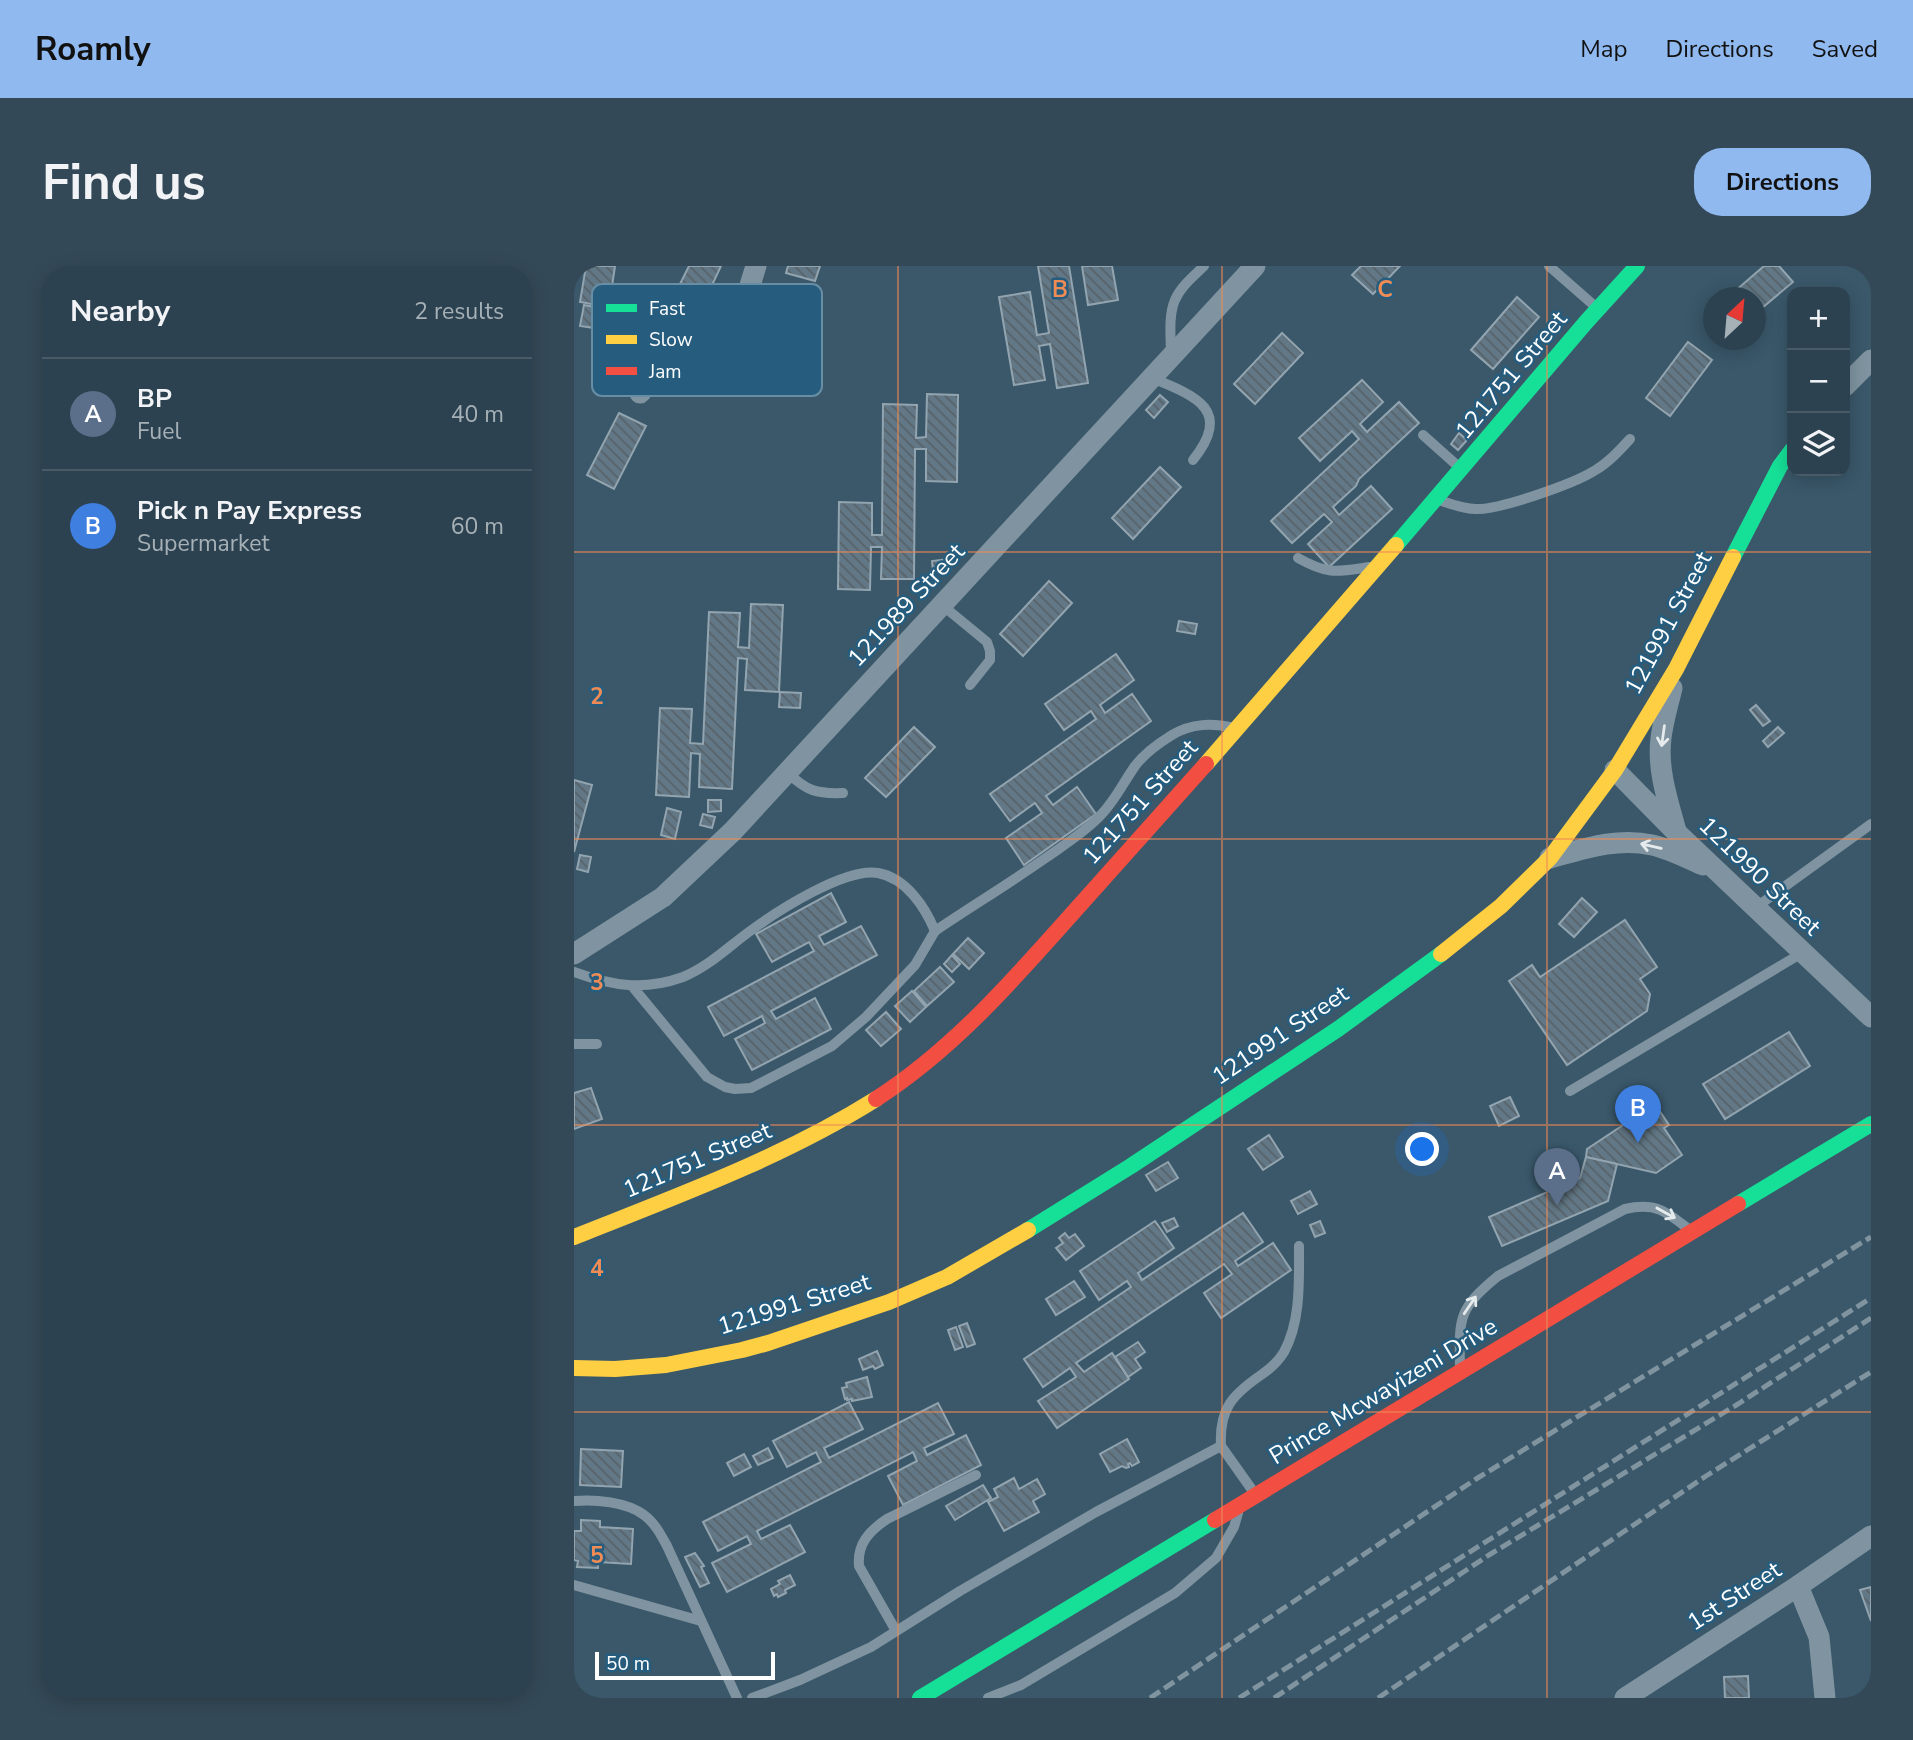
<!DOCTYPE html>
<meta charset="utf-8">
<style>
body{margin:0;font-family:"Nunito Sans",sans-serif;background:#344957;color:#f1f3f6}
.controls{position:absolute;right:21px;top:21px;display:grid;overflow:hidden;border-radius:14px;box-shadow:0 4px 18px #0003}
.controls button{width:63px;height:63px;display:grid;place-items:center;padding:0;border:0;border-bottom:2px solid #485b67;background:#2c4250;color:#f1f3f6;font:35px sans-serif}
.compass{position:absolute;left:1129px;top:21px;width:63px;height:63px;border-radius:50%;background:#2c4250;box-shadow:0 4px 18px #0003;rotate:26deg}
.scale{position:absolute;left:21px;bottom:18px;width:180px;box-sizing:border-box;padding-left:7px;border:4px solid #fff;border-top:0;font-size:19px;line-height:24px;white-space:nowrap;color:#fff;-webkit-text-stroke:5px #265d7e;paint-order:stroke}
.you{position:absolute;left:849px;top:884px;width:24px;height:24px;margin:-18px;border:5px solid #fff;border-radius:50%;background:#1a73e8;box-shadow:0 0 0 10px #1a73e833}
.badge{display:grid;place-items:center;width:46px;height:46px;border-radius:50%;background:#90b9f0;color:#fff;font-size:23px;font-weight:700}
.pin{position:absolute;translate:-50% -58px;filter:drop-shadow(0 2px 4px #0008)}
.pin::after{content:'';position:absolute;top:37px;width:24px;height:21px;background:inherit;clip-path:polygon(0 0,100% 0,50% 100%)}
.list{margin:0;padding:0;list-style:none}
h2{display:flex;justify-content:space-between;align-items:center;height:91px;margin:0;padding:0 28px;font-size:30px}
h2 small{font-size:23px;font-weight:400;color:#a6b0b7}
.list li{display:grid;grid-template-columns:46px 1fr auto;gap:21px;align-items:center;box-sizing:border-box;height:112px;padding:0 28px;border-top:2px solid #485b67}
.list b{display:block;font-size:26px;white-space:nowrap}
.list p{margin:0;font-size:23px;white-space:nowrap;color:#a6b0b7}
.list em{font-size:23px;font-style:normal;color:#a6b0b7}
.icon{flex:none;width:38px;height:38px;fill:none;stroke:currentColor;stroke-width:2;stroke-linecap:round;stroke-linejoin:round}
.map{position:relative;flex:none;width:1297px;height:1432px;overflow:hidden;border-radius:28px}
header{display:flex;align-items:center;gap:42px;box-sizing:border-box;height:98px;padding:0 35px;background:#90b9f0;color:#111}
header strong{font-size:33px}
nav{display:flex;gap:38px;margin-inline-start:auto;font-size:24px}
.intro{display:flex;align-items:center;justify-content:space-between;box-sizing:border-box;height:168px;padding:0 42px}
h1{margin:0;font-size:49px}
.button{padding:18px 32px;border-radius:28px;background:#90b9f0;color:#111;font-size:24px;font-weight:700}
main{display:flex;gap:42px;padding:0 42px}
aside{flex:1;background:#2c4250;border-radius:28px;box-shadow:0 4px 18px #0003}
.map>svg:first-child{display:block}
</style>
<header>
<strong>Roamly</strong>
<nav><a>Map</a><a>Directions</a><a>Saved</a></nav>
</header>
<div class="intro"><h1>Find us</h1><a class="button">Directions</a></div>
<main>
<aside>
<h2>Nearby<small>2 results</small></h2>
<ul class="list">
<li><span class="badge" style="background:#5c6f8a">A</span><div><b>BP</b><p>Fuel</p></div><em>40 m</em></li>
<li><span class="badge" style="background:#3f7fe0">B</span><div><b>Pick n Pay Express</b><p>Supermarket</p></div><em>60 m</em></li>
</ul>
</aside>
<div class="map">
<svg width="1297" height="1432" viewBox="0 0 1297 1432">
<defs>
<pattern id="building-back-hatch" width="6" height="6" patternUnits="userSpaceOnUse" patternTransform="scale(1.75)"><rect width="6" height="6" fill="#627886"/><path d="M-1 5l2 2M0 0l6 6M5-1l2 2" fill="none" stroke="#576269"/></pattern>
</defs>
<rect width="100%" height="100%" fill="#3a586a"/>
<g fill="url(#building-back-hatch)" stroke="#92a4af" stroke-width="2">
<polygon points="12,0 41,0 35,41 6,36"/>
<polygon points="115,0 147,0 124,49 97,36"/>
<polygon points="214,0 246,0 241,15 212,7"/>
<polygon points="464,0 495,0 514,117 483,122 476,78 465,80 471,114 440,119 425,31 456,26 463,69 475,67"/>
<polygon points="508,0 538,0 544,34 514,39"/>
<polygon points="787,0 826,0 799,28 778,9"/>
<polygon points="1190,0 1205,0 1219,16 1182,47 1182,32 1153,32"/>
<polygon points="943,31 965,51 919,103 897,84"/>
<polygon points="10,39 37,44 34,64 6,60"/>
<polygon points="708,67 729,87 681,138 660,118"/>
<polygon points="1114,76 1138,94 1096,150 1072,132"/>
<polygon points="788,114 809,136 786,158 793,166 825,136 845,157 785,213 782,220 759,241 765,249 797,220 818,243 755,301 734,278 758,256 750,248 718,277 697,255 785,173 778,165 746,195 725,172"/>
<polygon points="353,128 384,129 383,216 352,215 352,183 341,183 340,313 307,313 308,281 297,281 296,324 264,323 265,236 298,237 298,269 308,269 309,138 343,139 342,172 352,171"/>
<polygon points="586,129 594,136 580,152 572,144"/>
<polygon points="45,147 72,160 40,223 13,209"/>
<polygon points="885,167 893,174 884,184 877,178"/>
<polygon points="586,201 607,221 559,273 538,252"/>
<polygon points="374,293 376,302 359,305 358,295"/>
<polygon points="475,315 498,337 449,390 426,368"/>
<polygon points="177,338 209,339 205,426 171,424 173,393 164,392 158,523 125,521 126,488 117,487 115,531 82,529 86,442 118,443 116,477 129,478 135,346 166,347 164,381 175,382"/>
<polygon points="605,355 623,358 621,368 603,365"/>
<polygon points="542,388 560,414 526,439 531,447 558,428 577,455 472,530 479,539 503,521 522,548 450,599 432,572 468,547 461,537 436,555 416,528 522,453 517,445 490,464 471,438"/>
<polygon points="206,426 227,427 226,442 205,441"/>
<polygon points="1182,439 1196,455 1189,460 1176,444"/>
<polygon points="340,461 361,481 312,531 291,512"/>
<polygon points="1204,461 1210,467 1194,481 1189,475"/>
<polygon points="0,514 18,519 0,586"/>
<polygon points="134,534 147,534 147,545 134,546"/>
<polygon points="93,542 107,546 101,573 87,569"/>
<polygon points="129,548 141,551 138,562 126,559"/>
<polygon points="6,589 17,591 14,606 3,603"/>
<polygon points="257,627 272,656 245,670 250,679 287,660 303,689 197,745 202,753 241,732 257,763 178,804 161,773 191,757 188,750 150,770 134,741 240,685 235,676 198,696 182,668"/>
<polygon points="1008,632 1023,646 1000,671 985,658"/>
<polygon points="1051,654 1083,701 1066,713 1076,728 1073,745 993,799 935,715 958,699 966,711"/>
<polygon points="394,672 410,687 395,703 379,688"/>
<polygon points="378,689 386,698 378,706 370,698"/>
<polygon points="366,701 380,716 353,740 340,725"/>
<polygon points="338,725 352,741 336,756 321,740"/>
<polygon points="312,746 327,763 307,780 292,764"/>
<polygon points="1215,766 1236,800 1151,853 1129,818"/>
<polygon points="17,822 28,853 0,863 0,827"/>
<polygon points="936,831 945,850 925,860 916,840"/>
<polygon points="1081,838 1095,859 1090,862 1108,889 1082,907 1012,891 1013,883"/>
<polygon points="695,869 709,891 689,904 674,883"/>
<polygon points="1012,891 1043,898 1034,935 928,980 915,951 1006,912"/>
<polygon points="594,896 604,912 582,925 572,909"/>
<polygon points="736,925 743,938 724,948 717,935"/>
<polygon points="669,947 689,976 661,995 664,1000 699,977 717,1004 647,1052 630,1027 658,1008 650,998 502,1097 510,1106 538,1087 555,1113 483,1162 464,1135 502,1111 496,1102 469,1121 450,1093 557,1021 553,1015 525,1034 506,1005 581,955 600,982 564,1007 568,1014"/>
<polygon points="600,952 604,960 593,966 588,957"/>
<polygon points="746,955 751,967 741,971 736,959"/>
<polygon points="491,967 495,972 501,968 510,980 492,994 482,982 489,977 485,972"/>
<polygon points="500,1015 511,1031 482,1049 472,1033"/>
<polygon points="393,1057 401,1078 393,1081 385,1060"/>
<polygon points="382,1061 389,1081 381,1084 374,1064"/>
<polygon points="564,1076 571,1086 561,1093 567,1102 554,1111 541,1091"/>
<polygon points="303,1085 309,1099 301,1103 299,1100 289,1104 285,1093"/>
<polygon points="293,1111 298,1131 278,1135 278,1133 273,1134 273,1132 271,1133 268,1122 273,1121 272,1117"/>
<polygon points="275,1136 289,1163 250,1182 255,1192 364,1137 380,1168 350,1182 353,1189 392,1169 407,1199 329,1239 314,1210 343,1195 339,1186 183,1265 187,1273 216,1259 231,1286 153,1326 138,1297 177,1278 173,1270 144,1285 129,1256 247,1196 242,1186 213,1201 199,1175"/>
<polygon points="553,1173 565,1196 558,1200 556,1197 554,1198 555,1201 552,1202 548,1200 536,1206 526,1188"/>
<polygon points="194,1182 199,1192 184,1199 179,1190"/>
<polygon points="7,1183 49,1185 47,1221 6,1219"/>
<polygon points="170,1188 177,1201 160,1210 153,1197"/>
<polygon points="440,1212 445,1223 463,1213 471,1228 459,1235 465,1246 430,1265 414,1236 424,1231 420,1223"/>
<polygon points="409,1219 417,1232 381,1254 372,1240"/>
<polygon points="7,1254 26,1255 26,1261 59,1263 57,1298 24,1296 24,1302 3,1301 4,1295 0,1294 0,1265 7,1265"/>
<polygon points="121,1287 130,1300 127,1301 135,1317 126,1321 111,1291"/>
<polygon points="216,1309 221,1319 211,1324 212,1327 204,1331 203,1328 200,1330 197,1323 206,1318 204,1315"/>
<polygon points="1297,1321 1297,1355 1286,1324"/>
<polygon points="1174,1410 1175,1432 1151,1432 1150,1411"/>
</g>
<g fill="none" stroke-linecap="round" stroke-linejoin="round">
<g stroke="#7f94a0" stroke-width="10">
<polyline points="975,0 1023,42"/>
<path d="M597 89C597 72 594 50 601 34 607 20 620 10 630 0"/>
<path d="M578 112C622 130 659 144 619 194"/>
<polyline points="849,169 886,202"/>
<path d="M865 234C877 238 889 243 902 243 925 244 999 218 1020 205 1034 197 1045 185 1056 173"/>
<path d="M724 292C754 309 763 306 795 301"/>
<polyline points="368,339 413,376 416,385 416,394 396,419"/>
<path d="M213 506C233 525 242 528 269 527"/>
<polyline points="1181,642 1297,558"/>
<path d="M361 665C398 640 436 617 473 591 490 579 509 567 524 552 540 537 549 517 561 500 570 488 585 477 598 469 618 457 638 457 660 462"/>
<path d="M0 706C38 720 70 725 109 711 136 700 156 679 179 663 205 644 272 601 304 607 332 612 351 641 361 665L341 699 292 751 258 780 177 822 161 823 151 821 133 811 58 720"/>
<polyline points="0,778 23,778"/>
<polyline points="996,825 1228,687"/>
<path d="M886 1102C885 1051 884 1043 924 1010L1051 943C1083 936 1093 946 1117 965"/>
<path d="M647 1180C645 1143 658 1129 687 1109 696 1103 704 1096 710 1086 727 1055 725 1015 725 980"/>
<path d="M0 1235C21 1233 53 1236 70 1249 81 1257 87 1269 93 1280L163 1432"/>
<polyline points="0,1319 127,1355"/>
<path d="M322 1365 285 1300C283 1278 295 1265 313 1253L402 1209"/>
<polyline points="178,1432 226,1414 297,1381 386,1325 522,1246 647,1180 681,1228"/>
<polyline points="414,1432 447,1419 601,1327 642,1292 660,1261 664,1247"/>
</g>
<g stroke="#7f94a0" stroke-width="21">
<polyline points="1271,120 1297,94"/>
<polyline points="66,127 100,88 126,77 169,42 182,0"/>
<path d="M1098 422C1094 439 1089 455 1087 472 1083 504 1094 535 1102 565"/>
<polyline points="1041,504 1103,567 1297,751"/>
<path d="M976 592C1009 583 1043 571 1078 579 1096 583 1113 592 1129 599"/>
<polyline points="0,688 89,631 159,565 681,0"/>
<polyline points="1224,1320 1245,1371 1251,1432"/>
<polyline points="1051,1432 1224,1320 1297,1270"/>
</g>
<g stroke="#16e098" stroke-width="16">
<polyline points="822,279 1013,55 1063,0"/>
<polyline points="1159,291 1206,200 1218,184"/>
<polyline points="1164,938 1297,858"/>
<polyline points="454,964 557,900 764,763 867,688"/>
<polyline points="346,1432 641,1254"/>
</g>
<g stroke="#ffcf43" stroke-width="16">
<polyline points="632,498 822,279"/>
<polyline points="867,688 927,640 976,592 1041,504 1102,403 1159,291"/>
<path d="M0 971C103 930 208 892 302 833"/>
<polyline points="0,1102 41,1103 92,1099 168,1084 194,1077 315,1036 373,1011 454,964"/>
</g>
<g stroke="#f24e42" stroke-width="16">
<path d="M302 833C375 786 432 722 489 658 537 605 584 551 632 498"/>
<polyline points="641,1254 1164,938"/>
</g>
<g stroke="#8094a0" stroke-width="5" stroke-dasharray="12 5" stroke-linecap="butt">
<polyline points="576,1432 902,1213 1297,971"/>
<polyline points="665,1432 1297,1032"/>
<polyline points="700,1432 915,1289 1164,1138 1297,1052"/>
<polyline points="804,1432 1132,1210 1297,1106"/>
</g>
</g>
<defs><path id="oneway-shaft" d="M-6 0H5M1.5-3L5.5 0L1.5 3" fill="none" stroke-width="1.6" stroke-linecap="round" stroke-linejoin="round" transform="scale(1.75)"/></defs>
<g stroke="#e5eaec">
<use href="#oneway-shaft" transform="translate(1089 470) rotate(98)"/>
<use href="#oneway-shaft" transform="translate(1077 580) rotate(-167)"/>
<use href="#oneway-shaft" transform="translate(1092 947) rotate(29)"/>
<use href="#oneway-shaft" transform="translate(896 1039) rotate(-56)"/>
</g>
<path fill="none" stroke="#ef8b55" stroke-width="2" stroke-opacity="0.55" d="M324 0V1432M648 0V1432M973 0V1432M0 286H1297M0 573H1297M0 859H1297M0 1146H1297"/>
<g text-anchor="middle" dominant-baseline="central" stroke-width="5" stroke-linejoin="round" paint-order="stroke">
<g font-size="24" fill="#fff" stroke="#265d7e">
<text transform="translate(937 109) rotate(-50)">121751 Street</text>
<text transform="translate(332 339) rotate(-47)">121989 Street</text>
<text transform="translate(1094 357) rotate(-62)">121991 Street</text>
<text transform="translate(566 536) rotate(-48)">121751 Street</text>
<text transform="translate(1186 610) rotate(44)">121990 Street</text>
<text transform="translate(706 769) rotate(-34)">121991 Street</text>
<text transform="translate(123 894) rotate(-23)">121751 Street</text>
<text transform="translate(220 1038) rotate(-17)">121991 Street</text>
<text transform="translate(809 1125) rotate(-31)">Prince Mcwayizeni Drive</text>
<text transform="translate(1160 1330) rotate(-33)">1st Street</text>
</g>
</g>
<rect x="18" y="18" width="230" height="112" rx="10" fill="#265d7e" stroke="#678ea5" stroke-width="2"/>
<rect x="32" y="38" width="31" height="8" fill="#16e098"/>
<rect x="32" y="69" width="31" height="9" fill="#ffcf43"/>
<rect x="32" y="101" width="31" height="8" fill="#f24e42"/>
<g font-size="19" fill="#fff">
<text x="75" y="49">Fast</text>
<text x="75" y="80">Slow</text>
<text x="75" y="112">Jam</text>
</g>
<g font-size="23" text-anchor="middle" font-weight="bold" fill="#ef8b55" stroke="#265d7e" stroke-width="5" stroke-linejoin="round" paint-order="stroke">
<text x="486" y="31">B</text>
<text x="811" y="31">C</text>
<text x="23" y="438">2</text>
<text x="23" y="724">3</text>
<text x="23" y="1010">4</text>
<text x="23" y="1297">5</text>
</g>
</svg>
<div class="controls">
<button>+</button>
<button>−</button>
<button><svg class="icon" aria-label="layers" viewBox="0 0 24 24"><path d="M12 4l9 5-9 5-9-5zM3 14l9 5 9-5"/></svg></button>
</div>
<svg class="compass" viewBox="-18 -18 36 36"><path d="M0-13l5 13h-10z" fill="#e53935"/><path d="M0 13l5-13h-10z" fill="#a6b0b7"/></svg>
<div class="scale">50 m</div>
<div class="you"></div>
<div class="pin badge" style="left:983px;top:940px;background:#5c6f8a">A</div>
<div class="pin badge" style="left:1064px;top:877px;background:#3f7fe0">B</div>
</div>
</main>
